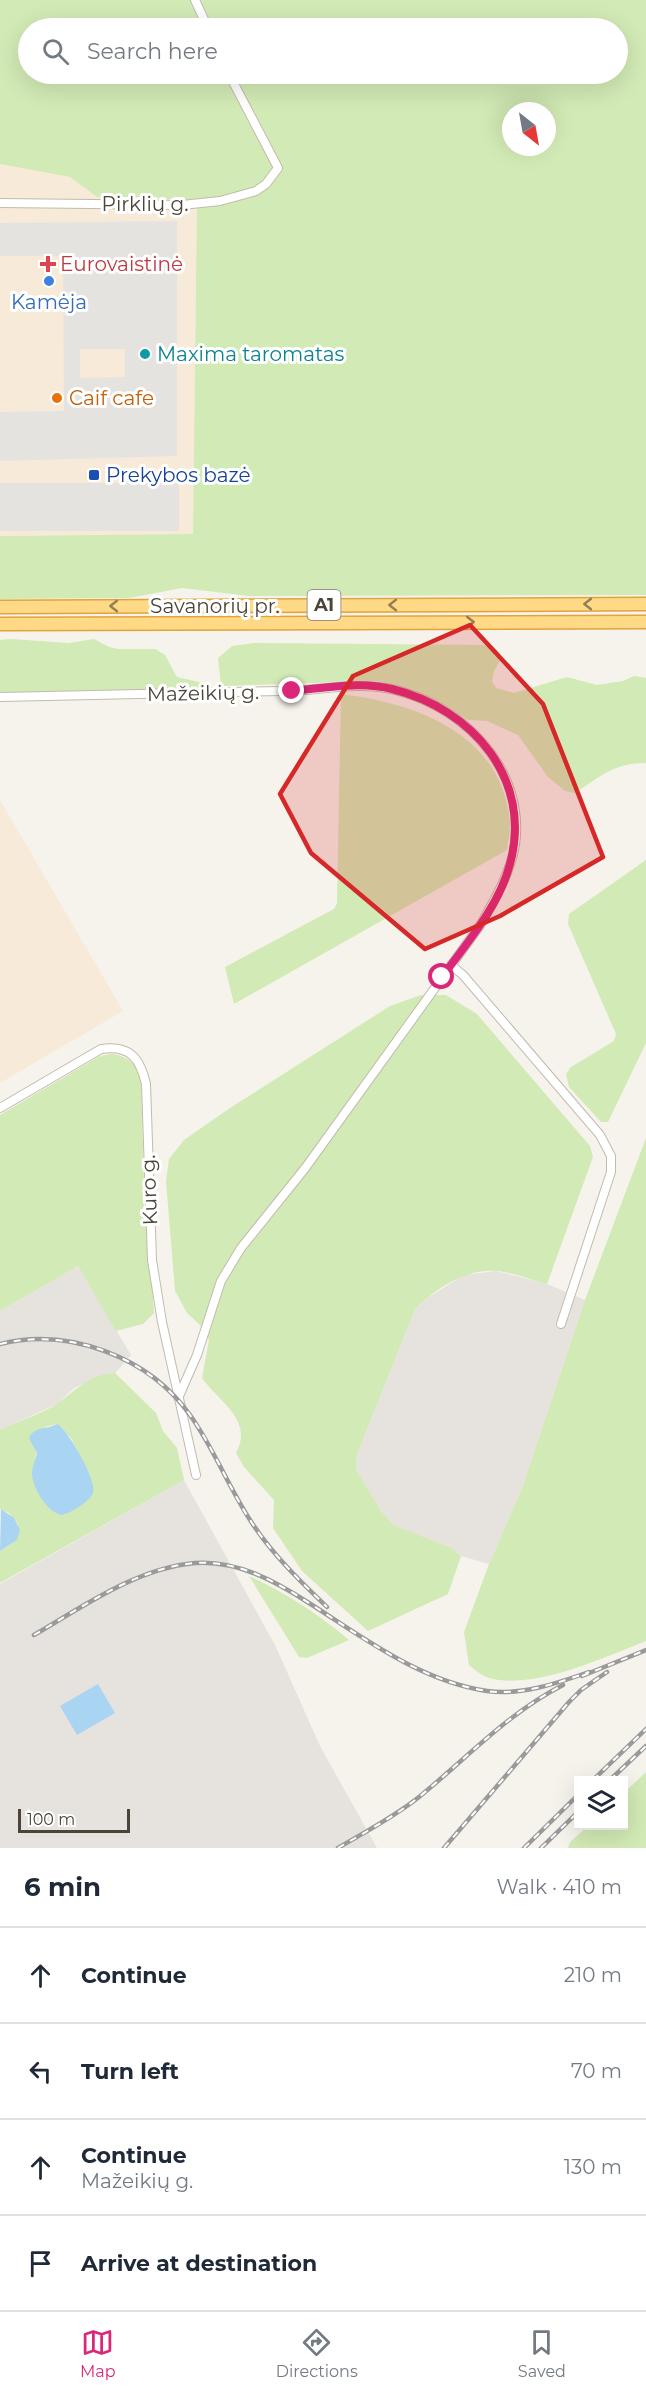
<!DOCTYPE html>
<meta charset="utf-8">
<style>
body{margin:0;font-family:Montserrat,sans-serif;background:#f2f2f3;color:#1f2937}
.controls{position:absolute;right:18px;bottom:18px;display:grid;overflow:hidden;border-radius:0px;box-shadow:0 6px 24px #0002}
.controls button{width:54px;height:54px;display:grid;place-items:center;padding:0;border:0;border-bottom:2px solid #e0e1e3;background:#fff;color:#1f2937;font:30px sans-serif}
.compass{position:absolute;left:502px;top:102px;width:54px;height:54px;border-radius:50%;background:#fff;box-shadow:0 6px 24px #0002;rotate:149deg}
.scale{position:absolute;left:18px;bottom:15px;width:112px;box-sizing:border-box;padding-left:6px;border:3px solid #4b4439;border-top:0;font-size:16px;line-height:21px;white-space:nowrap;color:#4b4439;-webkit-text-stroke:4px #fff;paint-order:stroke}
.stop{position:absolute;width:18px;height:18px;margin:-14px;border:4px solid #db2777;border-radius:50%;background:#fff}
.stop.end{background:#db2777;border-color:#fff;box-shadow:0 2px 6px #0008}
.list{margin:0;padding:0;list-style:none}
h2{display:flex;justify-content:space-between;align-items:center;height:78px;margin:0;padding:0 24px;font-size:26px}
h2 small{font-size:20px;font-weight:400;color:#747a83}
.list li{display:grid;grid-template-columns:39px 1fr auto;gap:18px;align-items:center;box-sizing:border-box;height:96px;padding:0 24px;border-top:2px solid #e0e1e3}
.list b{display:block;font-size:22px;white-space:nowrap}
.list p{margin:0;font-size:20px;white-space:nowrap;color:#747a83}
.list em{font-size:20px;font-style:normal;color:#747a83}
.icon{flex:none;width:33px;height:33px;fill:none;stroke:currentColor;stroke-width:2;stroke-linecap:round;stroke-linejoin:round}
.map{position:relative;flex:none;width:646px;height:1848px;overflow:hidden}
.search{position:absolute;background:#fff;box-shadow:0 6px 24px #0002;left:18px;right:18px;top:18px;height:66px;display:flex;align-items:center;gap:15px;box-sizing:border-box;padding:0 21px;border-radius:33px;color:#747a83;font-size:22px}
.sheet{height:462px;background:#fff}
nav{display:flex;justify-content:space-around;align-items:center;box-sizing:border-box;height:84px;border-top:2px solid #e0e1e3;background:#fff;font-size:16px;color:#747a83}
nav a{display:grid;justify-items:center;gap:3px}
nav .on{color:#db2777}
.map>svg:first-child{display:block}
</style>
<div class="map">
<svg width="646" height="1848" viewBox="0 0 646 1848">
<rect width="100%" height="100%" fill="#f6f3ec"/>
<g fill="#f7ead8">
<polygon points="0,164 70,177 97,197 197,199 193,534 0,536"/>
<polygon points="0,800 123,1011 0,1083"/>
</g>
<g fill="#e6e2dd">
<polygon points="78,1266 131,1355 115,1373 106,1374 74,1388 57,1404 0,1430 0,1311"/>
<polygon points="496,1271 547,1284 585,1300 522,1488 489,1564 461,1556 452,1548 394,1525 381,1511 356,1469 357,1454 415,1309 427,1298 464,1275"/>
<polygon points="184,1480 276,1647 320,1746 377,1848 0,1848 0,1584"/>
</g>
<g fill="#d2eab5" fill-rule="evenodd">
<path d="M0 0H646V595L249 596 182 588 129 598 0 599V536L193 534 197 200 97 197 70 177 0 164ZM28 28H618V74H28ZM511 111H547V147H511Z"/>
<polygon points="11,639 69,643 94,639 109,647 119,649 155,649 165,655 177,677 203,683 204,689 0,694 0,640"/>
<path d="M254 643 491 645 498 651 500 661 494 671 492 681 496 688 514 693 567 677 597 685 623 681 634 676 646 678V763C614 763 601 776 575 793L565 791 548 777 518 735 487 721 468 720 446 706 410 690 377 681 221 686 218 658 232 646Z"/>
<path d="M341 694C416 703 503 734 510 823 510 832 508 842 507 850L234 1004 225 967 334 909 337 903Z"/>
<polygon points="646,860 646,1043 608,1122 601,1122 569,1087 566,1074 571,1067 614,1041 616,1034 568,924 569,914"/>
<path d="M421 995H446L477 1014 590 1146 593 1157 547 1284C531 1280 514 1273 498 1271 467 1268 436 1288 415 1309L357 1454 356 1469 381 1511 394 1525 452 1548 461 1556 448 1594 368 1631 302 1571 273 1528 274 1500 244 1467 236 1453C254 1420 219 1402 202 1378L209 1340 200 1325 187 1313 175 1291 166 1181 169 1159 184 1140 230 1108 390 1006Z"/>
<path d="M111 1054C126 1055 138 1064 141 1079L144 1179 154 1313 143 1324 116 1331 78 1266 0 1311V1115L100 1056Z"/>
<path d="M646 1138V1641C603 1658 534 1690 489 1678 482 1676 475 1670 469 1665L464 1632 489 1564 522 1488 585 1300Z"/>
<path d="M115 1373 156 1413 163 1431 177 1448 184 1480 0 1583V1551L13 1543 18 1524 9 1513 0 1509V1430C16 1422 33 1417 48 1409 72 1397 84 1374 115 1373ZM57 1424 71 1438 80 1456 32 1473C36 1455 38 1444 45 1427Z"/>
<path d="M249 1576C286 1593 318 1614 349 1640L307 1658 299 1657Z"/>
<polygon points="646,1772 646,1848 568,1848 570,1842 588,1826 624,1826 624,1793"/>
</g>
<g fill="#e5e3e0" fill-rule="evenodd">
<path d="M177 221V456L0 461V412L64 411 63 256H0V223ZM80 349H125V377L80 378Z"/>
<rect x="0" y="483" width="179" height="48"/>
</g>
<g fill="#a9d4f2">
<path d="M57 1424C67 1428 98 1482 93 1493 89 1502 71 1513 62 1515 48 1513 32 1488 32 1473 32 1466 36 1459 37 1453L29 1438C35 1426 46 1430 57 1424Z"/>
<polygon points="1,1509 14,1518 20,1530 17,1540 0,1551"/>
<polygon points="98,1684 115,1713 77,1735 60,1706"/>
</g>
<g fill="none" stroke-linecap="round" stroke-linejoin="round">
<g stroke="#c2bbae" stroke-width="10">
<g id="minor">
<polyline points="195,0 208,28"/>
<polyline points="0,203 182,205 220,201 256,191 266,184 278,168 229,74"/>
<path d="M0 697C94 695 188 693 282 691 319 691 355 681 391 689 462 704 526 769 515 845 510 874 495 899 481 924L306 1167 241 1248 221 1281 197 1355 179 1396"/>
<polyline points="451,965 463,975 600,1135 611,1156 611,1172 561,1324"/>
<path d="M0 1108 101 1049C130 1045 140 1058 146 1084L152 1260 162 1322 196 1475"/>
</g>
</g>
<g stroke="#e0a43c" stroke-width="15">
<g id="trunk">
<polyline points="0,607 646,604"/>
<polyline points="0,624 646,622"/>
</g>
</g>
<use href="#minor" stroke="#fff" stroke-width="8"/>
<use href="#trunk" stroke="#ffd985" stroke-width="12"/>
<g stroke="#9a9a9a" stroke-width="4.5">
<g id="rail">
<path d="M0 1344C69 1327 149 1357 190 1415 215 1450 230 1491 254 1526 275 1557 301 1582 327 1607"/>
<path d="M34 1635C84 1606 137 1568 195 1563 237 1560 275 1581 309 1603 364 1638 420 1681 487 1691 520 1696 558 1683 589 1672"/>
<polyline points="582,1676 646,1650"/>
<polyline points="593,1780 646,1729"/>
<polyline points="610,1780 646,1746"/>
<path d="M338 1848C365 1832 394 1817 419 1797 467 1758 508 1713 563 1685"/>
<polyline points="444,1848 569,1702 581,1690 607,1672"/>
<polyline points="524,1848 578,1795"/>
<polyline points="541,1848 578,1812"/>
</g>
</g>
<use href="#rail" stroke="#fff" stroke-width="2" stroke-dasharray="7" stroke-linecap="butt"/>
</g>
<defs><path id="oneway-chevron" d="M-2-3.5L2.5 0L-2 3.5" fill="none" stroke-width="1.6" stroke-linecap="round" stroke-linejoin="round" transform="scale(1.5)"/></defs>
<g stroke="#938057">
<use href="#oneway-chevron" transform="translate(588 604) rotate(180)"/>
<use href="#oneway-chevron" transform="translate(393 605) rotate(180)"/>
<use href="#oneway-chevron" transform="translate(114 606) rotate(180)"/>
<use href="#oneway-chevron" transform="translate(470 622)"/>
</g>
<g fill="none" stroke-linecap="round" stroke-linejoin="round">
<path stroke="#db2777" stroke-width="8" d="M292 691C325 688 360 681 392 689 473 709 533 779 510 864 499 906 467 943 442 977"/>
</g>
<path fill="#d62828" fill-opacity="0.2" stroke="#d62828" stroke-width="4.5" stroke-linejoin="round" d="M470 625 543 704 603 857 500 916 425 949 311 853 280 794 353 676Z"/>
<path fill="#e0444e" stroke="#fff" stroke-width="2" d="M45 255h6v6h6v6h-6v6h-6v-6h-6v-6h6z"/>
<circle fill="#3f7fe0" stroke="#fff" stroke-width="2" cx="49" cy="281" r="6"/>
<circle fill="#0f9aa8" stroke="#fff" stroke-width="2" cx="145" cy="354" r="6"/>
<circle fill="#e8710a" stroke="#fff" stroke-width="2" cx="57" cy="398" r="6"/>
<rect fill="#1a4fb4" stroke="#fff" stroke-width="2" x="88" y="469" width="12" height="12" rx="3"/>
<g text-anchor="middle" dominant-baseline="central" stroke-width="6" stroke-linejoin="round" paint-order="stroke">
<rect fill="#fff" stroke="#817c74" stroke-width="1.5" x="307.5" y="590" width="33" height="30" rx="4.5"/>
<g font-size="18" font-weight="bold" fill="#4b4439">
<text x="324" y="605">A1</text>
</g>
<g font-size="20" fill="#4b4439" stroke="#fff">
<text x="145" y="204">Pirklių g.</text>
<text x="215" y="606">Savanorių pr.</text>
<text transform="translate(203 693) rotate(-1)">Mažeikių g.</text>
<text transform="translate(149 1190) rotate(-92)">Kuro g.</text>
</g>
<g font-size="20" fill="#be3a42" stroke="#fff" text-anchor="start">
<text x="60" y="264">Eurovaistinė</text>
</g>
<g font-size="20" fill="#366cbe" stroke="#fff">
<text x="49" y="302">Kamėja</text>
</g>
<g font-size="20" fill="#0d838f" stroke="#fff" text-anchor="start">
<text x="157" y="354">Maxima taromatas</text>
</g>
<g font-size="20" fill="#c56008" stroke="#fff" text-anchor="start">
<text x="69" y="398">Caif cafe</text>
</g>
<g font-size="20" fill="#164399" stroke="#fff" text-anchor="start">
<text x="106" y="475">Prekybos bazė</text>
</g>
</g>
</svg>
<div class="controls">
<button><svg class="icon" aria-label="layers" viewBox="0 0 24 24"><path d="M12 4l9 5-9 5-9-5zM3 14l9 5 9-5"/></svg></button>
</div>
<svg class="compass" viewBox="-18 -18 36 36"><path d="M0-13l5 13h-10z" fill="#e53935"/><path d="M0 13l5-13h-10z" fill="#747a83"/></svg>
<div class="scale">100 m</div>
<div class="stop" style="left:442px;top:977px"></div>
<div class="stop end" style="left:292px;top:691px"></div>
<div class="search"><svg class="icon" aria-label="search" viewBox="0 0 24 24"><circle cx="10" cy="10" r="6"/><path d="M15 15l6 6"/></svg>Search here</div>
</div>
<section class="sheet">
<h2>6 min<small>Walk · 410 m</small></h2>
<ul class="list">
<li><svg class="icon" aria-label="ahead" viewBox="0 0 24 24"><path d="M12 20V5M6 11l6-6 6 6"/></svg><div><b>Continue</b></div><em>210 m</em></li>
<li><svg class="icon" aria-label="left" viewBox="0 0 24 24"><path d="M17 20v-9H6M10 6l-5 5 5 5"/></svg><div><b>Turn left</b></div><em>70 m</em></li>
<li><svg class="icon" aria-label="ahead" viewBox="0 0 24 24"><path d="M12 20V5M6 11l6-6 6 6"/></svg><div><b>Continue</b><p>Mažeikių g.</p></div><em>130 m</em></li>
<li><svg class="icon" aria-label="arrive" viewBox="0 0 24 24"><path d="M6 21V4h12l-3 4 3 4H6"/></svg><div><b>Arrive at destination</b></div></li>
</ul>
</section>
<nav>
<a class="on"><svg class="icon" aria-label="map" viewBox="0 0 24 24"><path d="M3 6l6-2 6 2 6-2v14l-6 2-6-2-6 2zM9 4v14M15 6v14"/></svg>Map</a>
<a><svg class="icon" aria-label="directions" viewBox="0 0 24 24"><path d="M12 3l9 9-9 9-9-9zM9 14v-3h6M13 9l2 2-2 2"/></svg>Directions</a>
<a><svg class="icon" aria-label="saved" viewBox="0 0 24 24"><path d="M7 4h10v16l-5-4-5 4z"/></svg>Saved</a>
</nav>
